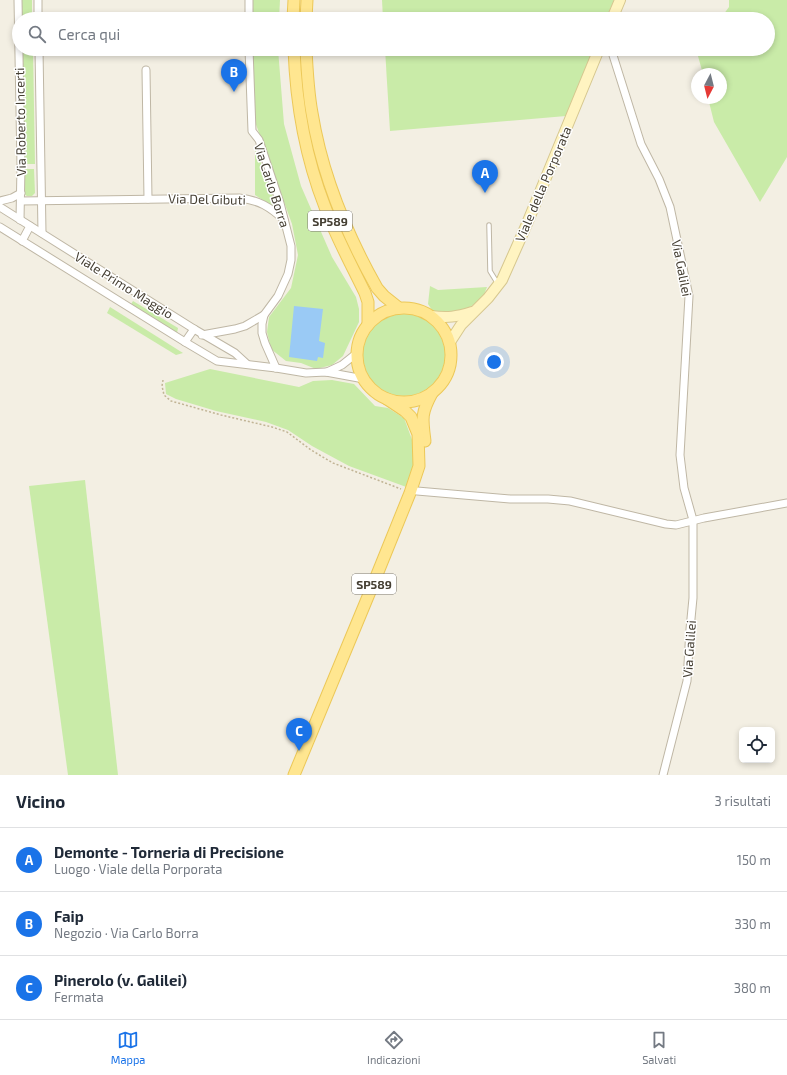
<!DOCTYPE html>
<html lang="it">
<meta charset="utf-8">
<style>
body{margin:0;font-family:"Exo 2",sans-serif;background:#f2f2f3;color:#1f2937}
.controls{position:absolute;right:12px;bottom:12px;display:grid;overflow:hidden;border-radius:6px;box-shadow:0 2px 6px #0003}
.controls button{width:36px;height:36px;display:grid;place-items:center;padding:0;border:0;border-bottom:1px solid #e0e1e3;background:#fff;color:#1f2937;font:20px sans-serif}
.compass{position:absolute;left:691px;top:68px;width:36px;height:36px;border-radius:50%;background:#fff;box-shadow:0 2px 6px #0003;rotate:187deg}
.you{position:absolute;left:494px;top:362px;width:14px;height:14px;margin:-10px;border:3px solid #fff;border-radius:50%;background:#1a73e8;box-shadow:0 0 0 6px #1a73e833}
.badge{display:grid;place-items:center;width:26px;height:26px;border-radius:50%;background:#1a73e8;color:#fff;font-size:13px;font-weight:700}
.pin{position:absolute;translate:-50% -33px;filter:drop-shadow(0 1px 2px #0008)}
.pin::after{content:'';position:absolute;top:21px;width:14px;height:12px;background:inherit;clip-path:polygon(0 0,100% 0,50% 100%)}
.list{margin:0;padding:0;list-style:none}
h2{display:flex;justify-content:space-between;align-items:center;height:52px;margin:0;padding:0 16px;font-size:17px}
h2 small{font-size:13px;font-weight:400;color:#747a83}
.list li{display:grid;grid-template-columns:26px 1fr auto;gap:12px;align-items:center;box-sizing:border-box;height:64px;padding:0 16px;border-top:1px solid #e0e1e3}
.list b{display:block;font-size:15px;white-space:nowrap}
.list p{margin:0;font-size:13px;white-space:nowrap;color:#747a83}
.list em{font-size:13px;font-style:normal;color:#747a83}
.icon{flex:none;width:22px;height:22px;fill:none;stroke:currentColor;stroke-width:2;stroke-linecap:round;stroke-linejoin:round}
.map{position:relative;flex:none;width:787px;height:775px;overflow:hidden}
.search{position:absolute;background:#fff;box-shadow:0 2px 6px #0003;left:12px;right:12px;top:12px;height:44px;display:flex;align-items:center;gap:10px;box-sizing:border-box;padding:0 14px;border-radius:22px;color:#747a83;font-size:15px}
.sheet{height:244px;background:#fff}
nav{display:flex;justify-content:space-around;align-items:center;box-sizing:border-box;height:56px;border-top:1px solid #e0e1e3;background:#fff;font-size:11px;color:#747a83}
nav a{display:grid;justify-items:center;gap:2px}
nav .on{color:#1a73e8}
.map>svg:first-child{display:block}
</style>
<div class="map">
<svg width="787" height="775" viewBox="0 0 787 775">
<rect width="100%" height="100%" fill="#f3efe3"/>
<g fill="#c9eba8">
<rect x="21" y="0" width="11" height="19"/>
<polygon points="251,0 280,0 279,19 252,19"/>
<polygon points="382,0 614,0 606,19 383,19"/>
<polygon points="729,0 787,0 787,157 760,202 714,122 708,98 721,98 721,74 703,74 696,49 768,49 768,19 720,19 729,7"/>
<polygon points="22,49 33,49 35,164 24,164"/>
<polygon points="252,49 278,49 284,124 301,186 332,257 356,297 359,309 359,322 343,356 332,365 316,369 301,363 286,361 271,349 267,332 269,317 291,288 298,255 292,224 254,119"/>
<polygon points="385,49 594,49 566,116 390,131"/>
<polygon points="255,150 265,172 275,204 272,206 255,195"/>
<polygon points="23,169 34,169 35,193 32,196 27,196 24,194"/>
<polygon points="430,286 438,290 487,287 483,297 465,311 434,313 428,304"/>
<polygon points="133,301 178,328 177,333 130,306"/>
<polygon points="110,307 183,353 176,355 107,313"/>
<circle cx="404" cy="355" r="41"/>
<polygon points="210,369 299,387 313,381 332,380 354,384 375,406 388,408 404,418 414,445 415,472 409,488 349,466 312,446 288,430 266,422 216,411 176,399 166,394 165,383"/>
<polygon points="85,480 118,775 68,775 29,486"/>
</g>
<polygon fill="#9acaf5" points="294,306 323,309 319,341 325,343 323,358 318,357 317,361 289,357"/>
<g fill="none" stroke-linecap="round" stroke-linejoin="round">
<g stroke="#bfb7a5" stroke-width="5.5">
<polyline id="lane" points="489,225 490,271 498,284"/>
</g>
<g stroke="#bfb7a5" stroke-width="9">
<g id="street">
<polyline points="18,0 21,166 20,220"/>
<polyline points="38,0 38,19"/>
<polyline points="249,0 249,19"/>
<polyline points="39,49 42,233"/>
<polyline points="249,49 252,131 259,140 280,203 291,246 291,260 288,274 278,296 264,315 262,324 262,333 265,343 276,368"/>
<polyline points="611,49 641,144 659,179 670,207 689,296 680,455 684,488 693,520 693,598 690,629 687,681 663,775"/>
<polyline points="146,70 148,199"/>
<polyline points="0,201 12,198 21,193"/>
<path d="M21 201 239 198C259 200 270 207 284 220"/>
<polyline points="0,207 194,329 235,353 247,364"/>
<polyline points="0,227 185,342 217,361 276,368 306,373 326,372 364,379"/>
<polyline points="22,241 30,226"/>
<polyline points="202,335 235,329 245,326 264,315"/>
<polyline points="185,342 194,329"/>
<polyline points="327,372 342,365 357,353"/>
<polyline points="417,491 510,499 548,499 570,501 666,524 676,525 704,518 787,503"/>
</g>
</g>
<g stroke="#d6c78f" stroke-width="12">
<g id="secondary">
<polyline points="612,19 620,0"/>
<path d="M431 316C448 318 456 317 472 312"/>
<polyline points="450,342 461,325 488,298 502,280 526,226 599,49"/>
</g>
</g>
<g stroke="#ecc858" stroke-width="13">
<g id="primary">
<polyline points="293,19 294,0"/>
<polyline points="306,19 307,0"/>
<path d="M294 49C296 104 305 156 325 207 336 237 351 264 365 293L368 302V325"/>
<path d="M306 49C307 70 308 91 312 113 322 175 346 233 377 288L384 296 399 308"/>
<circle cx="404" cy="355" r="47"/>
<path d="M425 441C422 418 421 413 432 393"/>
<polyline points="294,775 374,582 410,493 419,466 418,434 411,417 405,411 387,399"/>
</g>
</g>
<polyline stroke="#c1b495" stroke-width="1.5" stroke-dasharray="2 2" stroke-linecap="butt" points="163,380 162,386 164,395 171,401 221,415 272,427 287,432 311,450 333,463 401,489"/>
<use href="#lane" stroke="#fff" stroke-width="3.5"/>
<use href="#street" stroke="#fff" stroke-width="7"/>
<use href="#secondary" stroke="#fff4c1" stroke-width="10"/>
<use href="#primary" stroke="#ffe690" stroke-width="11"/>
</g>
<g text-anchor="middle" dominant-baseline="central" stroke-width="3" stroke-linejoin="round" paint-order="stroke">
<g fill="#fff" stroke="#7d7970" stroke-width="1">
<rect x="308" y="211" width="44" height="20" rx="3"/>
<rect x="352" y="574" width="44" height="20" rx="3"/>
</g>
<g font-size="12" font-weight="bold" fill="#453f33">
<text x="330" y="221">SP589</text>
<text x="374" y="584">SP589</text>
</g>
<g font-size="13" fill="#453f33" stroke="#fff">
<text transform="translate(20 122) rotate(-91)">Via Roberto Incerti</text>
<text transform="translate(543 184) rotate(-67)">Viale della Porporata</text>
<text transform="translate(272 185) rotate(72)">Via Carlo Borra</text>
<text transform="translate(207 199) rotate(1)">Via Del Gibuti</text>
<text transform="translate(682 268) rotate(79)">Via Galilei</text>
<text transform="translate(124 285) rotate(32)">Viale Primo Maggio</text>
<text transform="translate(689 649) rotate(-86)">Via Galilei</text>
</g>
</g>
</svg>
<div class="controls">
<button><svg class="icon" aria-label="locate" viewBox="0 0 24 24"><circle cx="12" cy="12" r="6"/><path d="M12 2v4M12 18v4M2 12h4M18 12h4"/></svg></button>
</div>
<svg class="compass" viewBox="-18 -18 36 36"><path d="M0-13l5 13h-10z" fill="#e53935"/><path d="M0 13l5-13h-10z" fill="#747a83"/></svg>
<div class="you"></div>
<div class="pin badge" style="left:485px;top:193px">A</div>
<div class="pin badge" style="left:234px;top:92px">B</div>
<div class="pin badge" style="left:299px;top:751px">C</div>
<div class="search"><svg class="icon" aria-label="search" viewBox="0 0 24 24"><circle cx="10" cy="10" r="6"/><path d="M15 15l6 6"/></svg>Cerca qui</div>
</div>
<section class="sheet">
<h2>Vicino<small>3 risultati</small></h2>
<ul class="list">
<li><span class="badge">A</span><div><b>Demonte - Torneria di Precisione</b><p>Luogo · Viale della Porporata</p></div><em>150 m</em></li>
<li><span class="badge">B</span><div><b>Faip</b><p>Negozio · Via Carlo Borra</p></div><em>330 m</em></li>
<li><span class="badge">C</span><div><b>Pinerolo (v. Galilei)</b><p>Fermata</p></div><em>380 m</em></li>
</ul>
</section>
<nav>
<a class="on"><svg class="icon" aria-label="map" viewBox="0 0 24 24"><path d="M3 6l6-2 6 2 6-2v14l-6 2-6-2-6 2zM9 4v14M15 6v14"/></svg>Mappa</a>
<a><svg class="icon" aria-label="directions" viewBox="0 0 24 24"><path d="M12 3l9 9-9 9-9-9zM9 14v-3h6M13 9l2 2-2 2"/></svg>Indicazioni</a>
<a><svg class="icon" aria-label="saved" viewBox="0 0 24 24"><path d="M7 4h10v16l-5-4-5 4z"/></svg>Salvati</a>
</nav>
